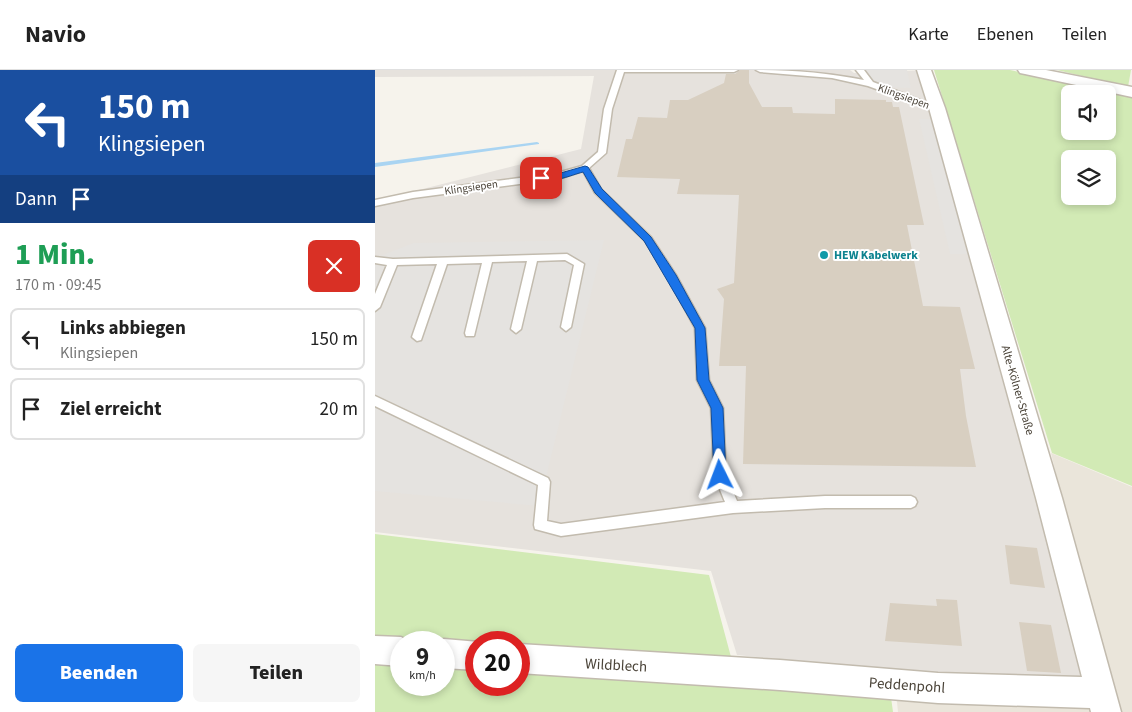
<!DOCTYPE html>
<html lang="de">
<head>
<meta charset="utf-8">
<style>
  body { margin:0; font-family:"Source Sans 3",sans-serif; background:#f6f6f6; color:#222; height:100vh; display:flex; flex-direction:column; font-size:19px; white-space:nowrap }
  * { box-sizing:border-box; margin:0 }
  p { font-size:16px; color:#767676 }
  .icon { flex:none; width:28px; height:28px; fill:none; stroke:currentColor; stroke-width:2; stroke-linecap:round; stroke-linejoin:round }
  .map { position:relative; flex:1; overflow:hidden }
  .panel { display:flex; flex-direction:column; background:#fff; width:375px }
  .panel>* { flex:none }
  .top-card { background:#1a4fa0; color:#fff; overflow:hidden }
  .buttons { position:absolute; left:686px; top:15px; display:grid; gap:10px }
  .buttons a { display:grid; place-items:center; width:55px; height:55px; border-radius:8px; background:#fff; box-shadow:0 2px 8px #0003; font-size:25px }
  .speed { position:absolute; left:15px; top:561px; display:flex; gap:10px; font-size:25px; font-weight:700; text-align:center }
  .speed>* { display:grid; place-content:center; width:65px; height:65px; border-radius:50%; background:#fff; box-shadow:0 2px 8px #0003; line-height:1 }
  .speed small { font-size:12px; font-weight:400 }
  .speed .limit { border:8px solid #d22; background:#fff; color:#111 }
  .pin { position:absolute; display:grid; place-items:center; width:42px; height:42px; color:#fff; margin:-21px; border-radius:10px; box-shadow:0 2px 8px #0006 }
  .me { position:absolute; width:55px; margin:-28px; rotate:357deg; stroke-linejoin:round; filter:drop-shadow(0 0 4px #0008) }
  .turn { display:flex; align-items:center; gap:18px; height:105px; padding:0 15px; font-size:22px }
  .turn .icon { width:65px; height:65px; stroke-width:2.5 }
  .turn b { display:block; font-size:35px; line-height:42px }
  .then { display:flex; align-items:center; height:48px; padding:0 15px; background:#0003; gap:10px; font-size:19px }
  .round { display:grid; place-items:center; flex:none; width:52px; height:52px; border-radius:8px; background:#f6f6f6 }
  .headline { display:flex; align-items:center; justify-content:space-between; height:85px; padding:0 15px }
  h1 { font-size:30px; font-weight:800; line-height:38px; color:#1e9e55 }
  .primary-button { display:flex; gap:10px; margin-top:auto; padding:10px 15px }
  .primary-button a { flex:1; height:58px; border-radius:8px; background:#1a73e8; color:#fff; font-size:20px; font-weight:800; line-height:58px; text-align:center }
  .primary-button a+a { background:#f6f6f6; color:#222 }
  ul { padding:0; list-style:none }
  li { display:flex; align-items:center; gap:15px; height:62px; margin:0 10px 8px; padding:0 5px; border:2px solid #e0e0e0; border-radius:8px }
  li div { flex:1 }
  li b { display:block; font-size:19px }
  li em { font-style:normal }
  header { display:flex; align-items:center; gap:30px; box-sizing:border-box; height:70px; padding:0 25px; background:#fff; border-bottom:1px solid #e0e0e0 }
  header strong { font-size:24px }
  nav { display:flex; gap:28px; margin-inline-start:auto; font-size:18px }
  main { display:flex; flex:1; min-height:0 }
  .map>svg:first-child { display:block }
</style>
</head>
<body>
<header>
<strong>Navio</strong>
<nav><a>Karte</a><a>Ebenen</a><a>Teilen</a></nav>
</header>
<main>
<section class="panel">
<div class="top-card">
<div class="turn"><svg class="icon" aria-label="left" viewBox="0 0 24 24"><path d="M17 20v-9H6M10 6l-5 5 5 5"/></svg><div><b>150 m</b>Klingsiepen</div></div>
<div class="then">Dann<svg class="icon" aria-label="arrive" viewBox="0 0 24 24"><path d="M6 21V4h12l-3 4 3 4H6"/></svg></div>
</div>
<div class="headline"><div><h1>1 Min.</h1><p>170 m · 09:45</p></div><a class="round" style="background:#d93025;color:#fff"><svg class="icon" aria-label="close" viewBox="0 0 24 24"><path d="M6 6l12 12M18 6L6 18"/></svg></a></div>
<ul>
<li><svg class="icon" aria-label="left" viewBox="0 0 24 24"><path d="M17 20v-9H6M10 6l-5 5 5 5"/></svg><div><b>Links abbiegen</b><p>Klingsiepen</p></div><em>150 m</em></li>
<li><svg class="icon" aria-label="arrive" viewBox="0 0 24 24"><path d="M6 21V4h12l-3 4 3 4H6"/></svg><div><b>Ziel erreicht</b></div><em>20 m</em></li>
</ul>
<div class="primary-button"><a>Beenden</a><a>Teilen</a></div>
</section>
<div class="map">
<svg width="757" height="642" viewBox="0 0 757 642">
  <rect width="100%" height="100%" fill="#f6f3ec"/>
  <polygon fill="#eae5da" points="676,383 757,417 757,642 523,642 521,622 718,557"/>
  <polygon fill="#e6e2dd" points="0,0 475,0 479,3 553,0 727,623 362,585 336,501 0,462 0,131 206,79 219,6 0,7"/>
  <g fill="#d2eab5" fill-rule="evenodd">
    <path d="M559,0H635L757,25V416L677,383ZM695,24H732V61H695ZM695,89H732V126H695Z"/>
    <polygon points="682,0 756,0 753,17"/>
    <polygon points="0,464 334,505 356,587 144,574 144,572 109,572 0,566"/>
    <polygon points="0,591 26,592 26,615 69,615 69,595 101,597 101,615 144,615 144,599 515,620 518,642 0,642"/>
  </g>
  <g fill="#e5e3e0">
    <polygon points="490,0 532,0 536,18 507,17 491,4"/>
    <polygon points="544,49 558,49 592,184 575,184"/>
    <polygon points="229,170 164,436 0,421 0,188 39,173"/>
  </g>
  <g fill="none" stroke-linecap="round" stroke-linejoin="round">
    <polygon fill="#a9d4f2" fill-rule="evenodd" points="162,72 164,73 164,74 0,97 0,93"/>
  </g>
  <g fill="#d8cfc1">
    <polygon points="365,0 374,0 374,13 387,37 417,37 418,43 460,44 460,29 511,30 511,32 517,32 518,37 524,37 549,155 532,155 548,236 585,237 600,299 585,299 591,346 601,397 368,394 371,296 344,296 349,229 342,219 359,213 364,125 302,124 305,109 242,107 251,69 257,69 263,47 292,48 295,30 313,30 349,13 351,4 360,4"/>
    <polygon points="630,475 662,478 670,518 635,514"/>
    <polygon points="561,529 582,530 587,576 510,571 515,533 562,536"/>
    <polygon points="644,552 676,555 686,603 652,601"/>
  </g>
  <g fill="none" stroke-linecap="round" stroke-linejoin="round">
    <g stroke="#c2bbae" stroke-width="3">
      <g id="lane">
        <polygon points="242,0 363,0 359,2 249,2 237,39 231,83 214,98 226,119 276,167 301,205 330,258 334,310 348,338 351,405 362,431 450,426 536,426 540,428 542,432 540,436 536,438 450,438 358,443 186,466 160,459 159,455 163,415 0,336 0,326 173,408 175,412 172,451 186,454 350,432 339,405 336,338 322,310 320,258 292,206 270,171 220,123 208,101 183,109 38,128 0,136 0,130 38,122 182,103 207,96 223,82 229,39"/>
        <path d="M381,0C418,0 453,3 489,10L481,0H489L498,12L566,38L559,40L493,16L457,8L385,2Z"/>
        <polygon points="192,184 209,194 196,257 191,261 186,257 199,195 190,190 162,191 146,259 141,263 136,259 152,191 117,192 99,266 91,266 90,263 107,193 72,194 46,270 42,271 37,267 62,194 22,195 5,237 0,241 0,224 12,195 0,193 0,187 18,189"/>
      </g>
    </g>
    <g stroke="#c2bbae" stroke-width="3">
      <g id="street">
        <polygon points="542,0 556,0 570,38 687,428 746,642 716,642 715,638 563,633 405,620 144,603 144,574 405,590 563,603 707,607 661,428 554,38"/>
        <polygon points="643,0 671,0 757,17 757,27 650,4 645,3"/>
        <polygon points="0,566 26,567 36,572 26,572 26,596 0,594"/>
        <polygon points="69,569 104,572 101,572 101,600 69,598 69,572 62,572"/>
      </g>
    </g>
    <use href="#lane" fill="#fff" fill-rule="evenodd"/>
    <use href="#street" fill="#fff" fill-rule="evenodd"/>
  </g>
  <path fill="#1a73e8" stroke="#114b97" d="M210,96L213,97L227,119L276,167L301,205L330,258L334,310L348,338L351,405L350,409L345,410L341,409L339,405L336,338L322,310L320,258L269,171L220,123L208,102C196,105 172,116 161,108L163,106L182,104Z"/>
  <circle fill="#0f9aa8" stroke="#fff" stroke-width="2" cx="449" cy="185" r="5"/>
  <g text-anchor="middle" stroke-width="4" stroke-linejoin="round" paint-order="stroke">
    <g font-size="11" fill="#4b4439" stroke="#fff">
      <text transform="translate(529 26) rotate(20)" y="4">Klingsiepen</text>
      <text transform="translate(96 117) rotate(-8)" y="4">Klingsiepen</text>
    </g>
    <g font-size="12" font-weight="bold" fill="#0d838f" stroke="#fff" text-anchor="start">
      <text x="459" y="189">HEW Kabelwerk</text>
    </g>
    <g font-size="12" fill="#4b4439" stroke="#fff">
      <text transform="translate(643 320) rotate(74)" y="4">Alte-Kölner-Straße</text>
    </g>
    <g font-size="15" fill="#4b4439" stroke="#fff">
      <text transform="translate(241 595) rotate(3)" y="5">Wildblech</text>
      <text transform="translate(532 615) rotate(4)" y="5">Peddenpohl</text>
    </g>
  </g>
</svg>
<div class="buttons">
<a><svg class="icon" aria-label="sound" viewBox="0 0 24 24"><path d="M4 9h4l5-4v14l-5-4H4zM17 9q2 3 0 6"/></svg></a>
<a><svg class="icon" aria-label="layers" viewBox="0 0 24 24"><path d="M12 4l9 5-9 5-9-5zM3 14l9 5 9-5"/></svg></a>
</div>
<div class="speed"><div>9<small>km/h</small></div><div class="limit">20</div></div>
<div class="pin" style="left:166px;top:108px;background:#d93025"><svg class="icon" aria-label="arrive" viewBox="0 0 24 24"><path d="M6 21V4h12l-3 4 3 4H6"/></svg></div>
<svg class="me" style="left:345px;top:405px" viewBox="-20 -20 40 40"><path d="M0-17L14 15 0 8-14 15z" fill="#1a73e8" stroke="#fff" stroke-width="4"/></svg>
</div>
</main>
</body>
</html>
